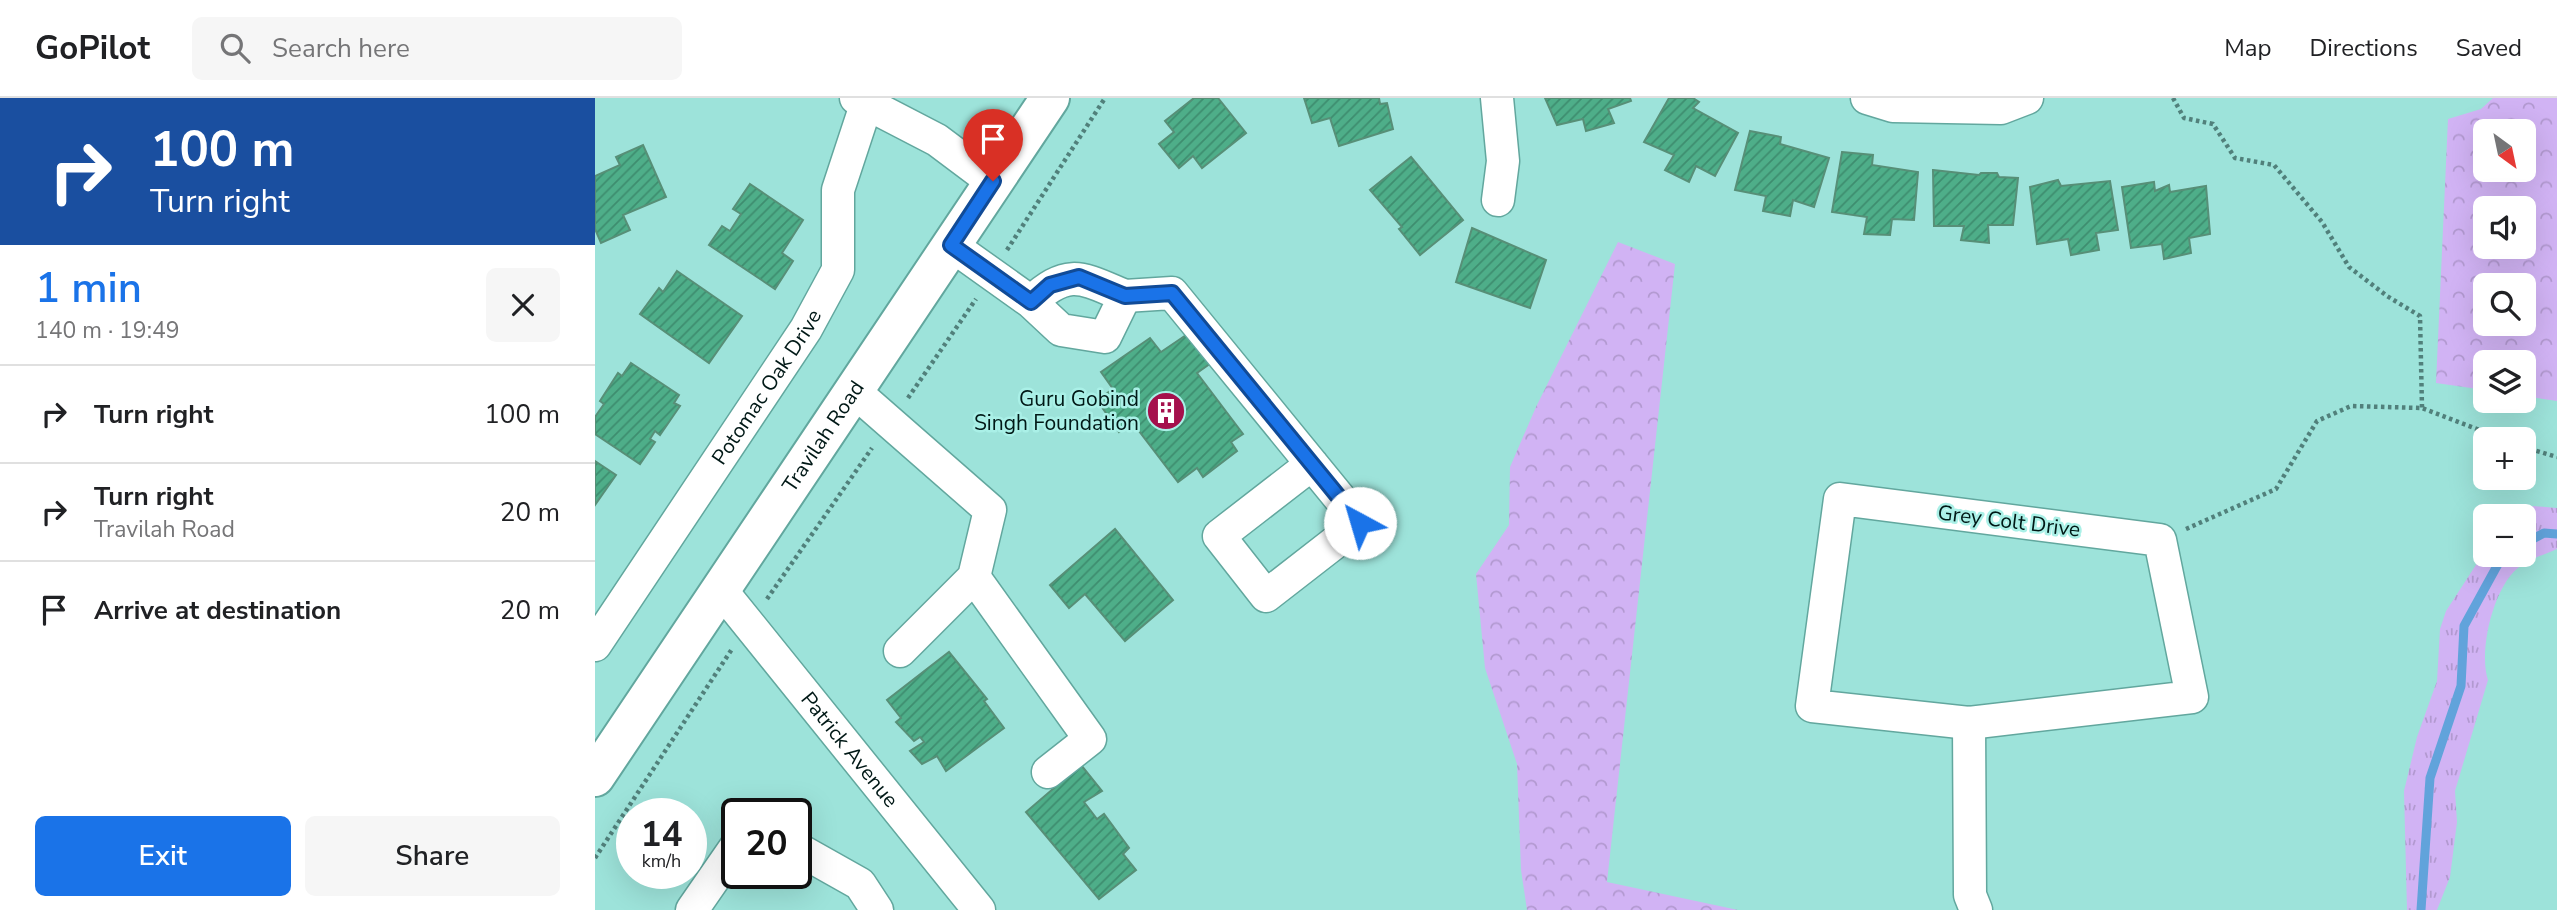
<!DOCTYPE html>
<html lang="en">
<head>
<meta charset="utf-8">
<style>
  body { margin:0; font-family:"Nunito Sans",sans-serif; background:#f6f6f6; color:#202124; height:100vh; display:flex; flex-direction:column; font-size:26px; white-space:nowrap }
  * { box-sizing:border-box; margin:0 }
  p { font-size:23px; color:#757577 }
  .icon { flex:none; width:38px; height:38px; fill:none; stroke:currentColor; stroke-width:2; stroke-linecap:round; stroke-linejoin:round }
  .map { position:relative; flex:1; overflow:hidden }
  .sheet { display:flex; flex-direction:column; background:#fff; width:595px }
  .sheet>* { flex:none }
  .banner { background:#1a4fa0; color:#fff; overflow:hidden }
  .needle { width:46px; rotate:147deg }
  .controls { position:absolute; left:1878px; top:21px; display:grid; gap:14px }
  .controls a { display:grid; place-items:center; width:63px; height:63px; border-radius:10px; background:#fff; box-shadow:0 7px 28px #0002; font-size:35px }
  .speed { position:absolute; left:21px; top:700px; display:flex; gap:14px; font-size:35px; font-weight:700; text-align:center }
  .speed>* { display:grid; place-content:center; width:91px; height:91px; border-radius:50%; background:#fff; box-shadow:0 7px 28px #0002; line-height:1 }
  .speed small { font-size:18px; font-weight:400 }
  .speed .limit { border:4px solid #111; border-radius:10px; background:#fff; color:#111 }
  .pin { position:absolute; display:grid; place-items:center; width:60px; height:60px; color:#fff; margin:-72px -30px; border-radius:50% 50% 50% 0; rotate:-45deg; box-shadow:0 0 7px #0007 }
  .pin .icon { rotate:45deg }
  .me { position:absolute; width:77px; margin:-38px; rotate:321deg; stroke-linejoin:round; filter:drop-shadow(0 0 5px #0008) }
  .turn { display:flex; align-items:center; gap:24px; height:147px; padding:0 35px; font-size:32px }
  .turn .icon { width:91px; height:91px; stroke-width:2.5 }
  .turn b { display:block; font-size:49px; line-height:60px }
  .round { display:grid; place-items:center; flex:none; width:74px; height:74px; border-radius:10px; background:#f6f6f6 }
  .overview { display:flex; align-items:center; justify-content:space-between; height:119px; padding:0 35px }
  h1 { font-size:42px; font-weight:600; line-height:52px; color:#1a73e8 }
  .cta { display:flex; gap:14px; margin-top:auto; padding:14px 35px }
  .cta a { flex:1; height:80px; border-radius:10px; background:#1a73e8; color:#fff; font-size:28px; font-weight:600; line-height:80px; text-align:center }
  .cta a+a { background:#f6f6f6; color:#202124 }
  ul { padding:0; list-style:none }
  li { display:flex; align-items:center; gap:21px; height:98px; padding:0 35px; border-top:2px solid #e0e0e0 }
  li div { flex:1 }
  li b { display:block; font-size:26px }
  li em { font-style:normal }
  header { display:flex; align-items:center; gap:42px; box-sizing:border-box; height:98px; padding:0 35px; background:#fff; border-bottom:2px solid #e0e0e0 }
  header strong { font-size:33px }
  nav { display:flex; gap:38px; margin-inline-start:auto; font-size:24px }
  .search { width:490px; height:63px; background:#f6f6f6; display:flex; align-items:center; gap:18px; box-sizing:border-box; padding:0 24px; border-radius:10px; color:#757577; font-size:26px }
  main { display:flex; flex:1; min-height:0 }
  .map>svg:first-child { display:block }
</style>
</head>
<body>
<header>
<strong>GoPilot</strong>
<div class="search"><svg class="icon" aria-label="search" viewBox="0 0 24 24"><circle cx="10" cy="10" r="6"/><path d="M15 15l6 6"/></svg>Search here</div>
<nav><a>Map</a><a>Directions</a><a>Saved</a></nav>
</header>
<main>
<section class="sheet">
<div class="banner">
<div class="turn"><svg class="icon" aria-label="right" viewBox="0 0 24 24"><path d="M7 20v-9h11M14 6l5 5-5 5"/></svg><div><b>100 m</b>Turn right</div></div>
</div>
<div class="overview"><div><h1>1 min</h1><p>140 m · 19:49</p></div><a class="round"><svg class="icon" aria-label="close" viewBox="0 0 24 24"><path d="M6 6l12 12M18 6L6 18"/></svg></a></div>
<ul>
<li><svg class="icon" aria-label="right" viewBox="0 0 24 24"><path d="M7 20v-9h11M14 6l5 5-5 5"/></svg><div><b>Turn right</b></div><em>100 m</em></li>
<li><svg class="icon" aria-label="right" viewBox="0 0 24 24"><path d="M7 20v-9h11M14 6l5 5-5 5"/></svg><div><b>Turn right</b><p>Travilah Road</p></div><em>20 m</em></li>
<li><svg class="icon" aria-label="arrive" viewBox="0 0 24 24"><path d="M6 21V4h12l-3 4 3 4H6"/></svg><div><b>Arrive at destination</b></div><em>20 m</em></li>
</ul>
<div class="cta"><a>Exit</a><a>Share</a></div>
</section>
<div class="map">
<svg width="1962" height="812" viewBox="0 0 1962 812">
  <defs>
    <pattern id="grass-tufts" width="24" height="20" patternUnits="userSpaceOnUse" patternTransform="scale(1.75)"><rect width="24" height="20" fill="#d1b3f4"/><path d="M3 7l-1-3M5 7V3M7 7l1-3M15 17l-1-3M17 17v-4M19 17l1-3" fill="none" stroke="#b299d0"/></pattern>
    <pattern id="forest-crowns" width="20" height="18" patternUnits="userSpaceOnUse" patternTransform="scale(1.75)"><rect width="20" height="18" fill="#d1b3f4"/><path d="M2 6a3 3 0 1 1 6 0M12 15a3 3 0 1 1 6 0" fill="none" stroke="#b299d0"/></pattern>
    <pattern id="building-hatch" width="6" height="6" patternUnits="userSpaceOnUse" patternTransform="scale(1.75)"><rect width="6" height="6" fill="#4eae89"/><path d="M-1 1l2-2M0 6l6-6M5 7l2-2" fill="none" stroke="#3e8d6f"/></pattern>
  </defs>
  <rect width="100%" height="100%" fill="#9de3da"/>
  <path fill="url(#grass-tufts)" d="M1938,408L1962,410V451C1951,456 1937,460 1927,467C1899,484 1883,553 1893,582L1860,693L1862,724L1855,779L1842,812H1812L1809,693L1822,639L1842,583L1845,531L1851,513L1890,453V457H1928V418H1921Z"/>
  <g fill="url(#forest-crowns)" fill-rule="evenodd">
    <path d="M1898,0H1962V303L1929,298L1928,264H1890V292L1841,285L1853,21L1886,11ZM1890,33H1928V72H1890ZM1890,110H1928V149H1890ZM1890,187H1928V226H1890Z"/>
    <polygon points="1023,144 1080,166 1012,784 1143,812 932,812 926,772 922,666 890,570 881,476 914,427 915,369 941,309"/>
  </g>
  <g fill="none" stroke-linecap="round" stroke-linejoin="round">
    <g stroke="#61a3db" stroke-width="9">
      <polyline points="1928,446 1949,435 1962,436"/>
      <polyline points="1826,812 1835,680 1866,588 1869,528 1908,457"/>
    </g>
  </g>
  <g fill="url(#building-hatch)" stroke="#578f77" stroke-width="2">
    <polygon points="599,0 623,0 651,35 607,70 598,58 584,70 564,46 579,34 570,23"/>
    <polygon points="709,0 784,0 785,6 792,5 798,31 744,48 735,20 717,25"/>
    <polygon points="950,0 1035,0 1036,3 1013,11 1019,25 991,33 988,21 962,27"/>
    <polygon points="1074,0 1098,0 1104,4 1098,10 1143,35 1120,78 1101,68 1094,84 1070,72 1079,57 1049,44"/>
    <polygon points="1155,33 1186,39 1185,46 1234,60 1219,109 1198,102 1195,118 1168,113 1171,98 1140,92"/>
    <polygon points="48,47 71,99 28,117 35,132 6,145 0,131 0,78 25,67 21,59"/>
    <polygon points="1247,54 1278,57 1277,67 1323,74 1319,122 1297,121 1295,137 1269,136 1272,119 1237,114"/>
    <polygon points="816,59 868,122 825,157 804,131 807,129 775,92"/>
    <polygon points="1338,72 1384,77 1386,75 1402,75 1404,79 1423,80 1418,127 1393,127 1394,145 1366,142 1369,128 1339,128"/>
    <polygon points="1463,82 1466,88 1515,83 1523,132 1501,135 1504,152 1476,157 1473,141 1442,146 1435,89"/>
    <polygon points="1559,84 1560,93 1574,87 1575,94 1611,88 1615,136 1594,140 1596,155 1569,161 1567,146 1536,150 1527,89"/>
    <polygon points="155,86 208,122 187,155 198,163 180,191 114,147 127,128 135,133 146,116 138,111"/>
    <polygon points="877,130 951,162 935,210 861,184"/>
    <polygon points="82,173 147,218 114,265 45,216 64,190 68,194"/>
    <polygon points="594,235 616,265 602,275 648,336 636,344 642,353 608,379 602,370 583,384 537,324 524,334 502,302 518,291 506,274 555,240 566,254"/>
    <polygon points="36,265 84,297 79,305 85,308 65,337 60,333 55,341 60,344 45,366 0,336 0,319 9,306 5,303 23,275 27,278"/>
    <polygon points="0,363 21,377 0,407"/>
    <polygon points="520,431 578,502 530,543 490,496 474,510 455,487"/>
    <polygon points="354,554 392,601 389,603 409,630 351,673 342,658 327,666 315,653 329,644 325,639 319,643 301,624 306,620 292,602"/>
    <polygon points="486,667 507,693 489,704 502,721 509,716 534,750 528,756 541,772 504,801 431,714"/>
  </g>
  <g fill="none" stroke-linecap="round" stroke-linejoin="round">
    <g stroke="#62a79e" stroke-width="35">
      <g id="minor">
        <polyline points="261,0 342,42 398,84"/>
        <polyline points="902,0 908,63 903,102"/>
        <polyline points="1272,0 1298,8 1406,10 1432,0"/>
        <path d="M356,147L436,204L466,232L510,239L530,198C487,180 474,169 436,204"/>
        <polyline points="530,198 577,195 765,425 671,498 624,438 717,366"/>
        <polyline points="259,293 395,412 379,479 305,553"/>
        <polygon points="1245,401 1565,442 1597,599 1374,625 1217,608"/>
        <polyline points="379,479 495,641 453,674"/>
        <path id="s1" d="M126,492L384,812"/>
        <path id="s2" d="M0,547L211,231L243,172V92L272,4"/>
        <polyline points="1374,625 1375,797 1381,812"/>
        <polyline points="201,750 265,786 282,812"/>
        <polyline points="97,812 142,747"/>
      </g>
    </g>
    <g stroke="#62a79e" stroke-width="42">
      <g id="major">
        <path id="s3" d="M0,679L455,0"/>
      </g>
    </g>
    <g stroke="#51807b" stroke-width="4.5" stroke-dasharray="3.5 3.5" stroke-linecap="butt">
      <polyline points="1578,0 1589,20 1618,26 1640,60 1679,67 1727,124 1754,169 1792,198 1825,218 1827,310"/>
      <polyline points="412,152 510,0"/>
      <polyline points="313,300 381,201"/>
      <polyline points="1928,349 1962,359"/>
      <polyline points="1591,431 1681,391 1722,323 1756,308 1827,310 1908,341"/>
      <polyline points="172,501 277,350"/>
      <polyline points="0,760 137,551"/>
    </g>
    <use href="#minor" stroke="#fff" stroke-width="32"/>
    <use href="#major" stroke="#fff" stroke-width="38"/>
  </g>
  <g fill="none" stroke-linecap="round" stroke-linejoin="round">
    <g stroke="#114b97" stroke-width="18">
      <polyline id="route" points="398,83 356,147 436,204 455,187 484,179 530,198 577,195 765,425"/>
    </g>
    <use href="#route" stroke="#1a73e8" stroke-width="12"/>
  </g>
  <defs>
    <g id="building-disc" transform="scale(2.0125)"><circle r="9.5" fill="#a5104c" stroke="#aaf0e7"/><path d="M-4-6H4V6H1V3H-1V6H-4ZM-2.5-4.3h1.7v1.8h-1.7ZM.8-4.3h1.7v1.8H.8ZM-2.5-1h1.7V.8h-1.7ZM.8-1h1.7V.8H.8Z" fill="#fff"/></g>
  </defs>
  <g fill-rule="evenodd">
    <use href="#building-disc" x="571" y="313"/>
  </g>
  <g text-anchor="middle" stroke-width="5" stroke-linejoin="round" paint-order="stroke">
    <g font-size="21" fill="#001816" stroke="#aaf0e7">
      <text dy="7" stroke="none"><textPath href="#s2" startOffset="310">Potomac Oak Drive</textPath></text>
      <text dy="7" stroke="none"><textPath href="#s3" startOffset="410">Travilah Road</textPath></text>
      <text transform="translate(1414 423) rotate(7)" y="7">Grey Colt Drive</text>
      <text dy="7" stroke="none"><textPath href="#s1" startOffset="205">Patrick Avenue</textPath></text>
    </g>
    <g font-size="21" fill="#001816" stroke="#aaf0e7" text-anchor="end">
      <text x="544" y="308">Guru Gobind<tspan x="544" dy="24">Singh Foundation</tspan></text>
    </g>
  </g>
</svg>
<div class="controls">
<a><svg class="needle" viewBox="-14 -14 28 28"><path d="M0-13l5 13h-10z" fill="#e53935"/><path d="M0 13l5-13h-10z" fill="#757577"/></svg></a>
<a><svg class="icon" aria-label="sound" viewBox="0 0 24 24"><path d="M4 9h4l5-4v14l-5-4H4zM17 9q2 3 0 6"/></svg></a>
<a><svg class="icon" aria-label="search" viewBox="0 0 24 24"><circle cx="10" cy="10" r="6"/><path d="M15 15l6 6"/></svg></a>
<a><svg class="icon" aria-label="layers" viewBox="0 0 24 24"><path d="M12 4l9 5-9 5-9-5zM3 14l9 5 9-5"/></svg></a>
<a>+</a>
<a>−</a>
</div>
<div class="speed"><div>14<small>km/h</small></div><div class="limit">20</div></div>
<div class="pin" style="left:398px;top:83px;background:#d93025"><svg class="icon" aria-label="arrive" viewBox="0 0 24 24"><path d="M6 21V4h12l-3 4 3 4H6"/></svg></div>
<svg class="me" style="left:765px;top:425px" viewBox="-20 -20 40 40"><circle r="19" fill="#fff"/><path d="M0-13L10 11 0 6-10 11z" fill="#1a73e8"/></svg>
</div>
</main>
</body>
</html>
